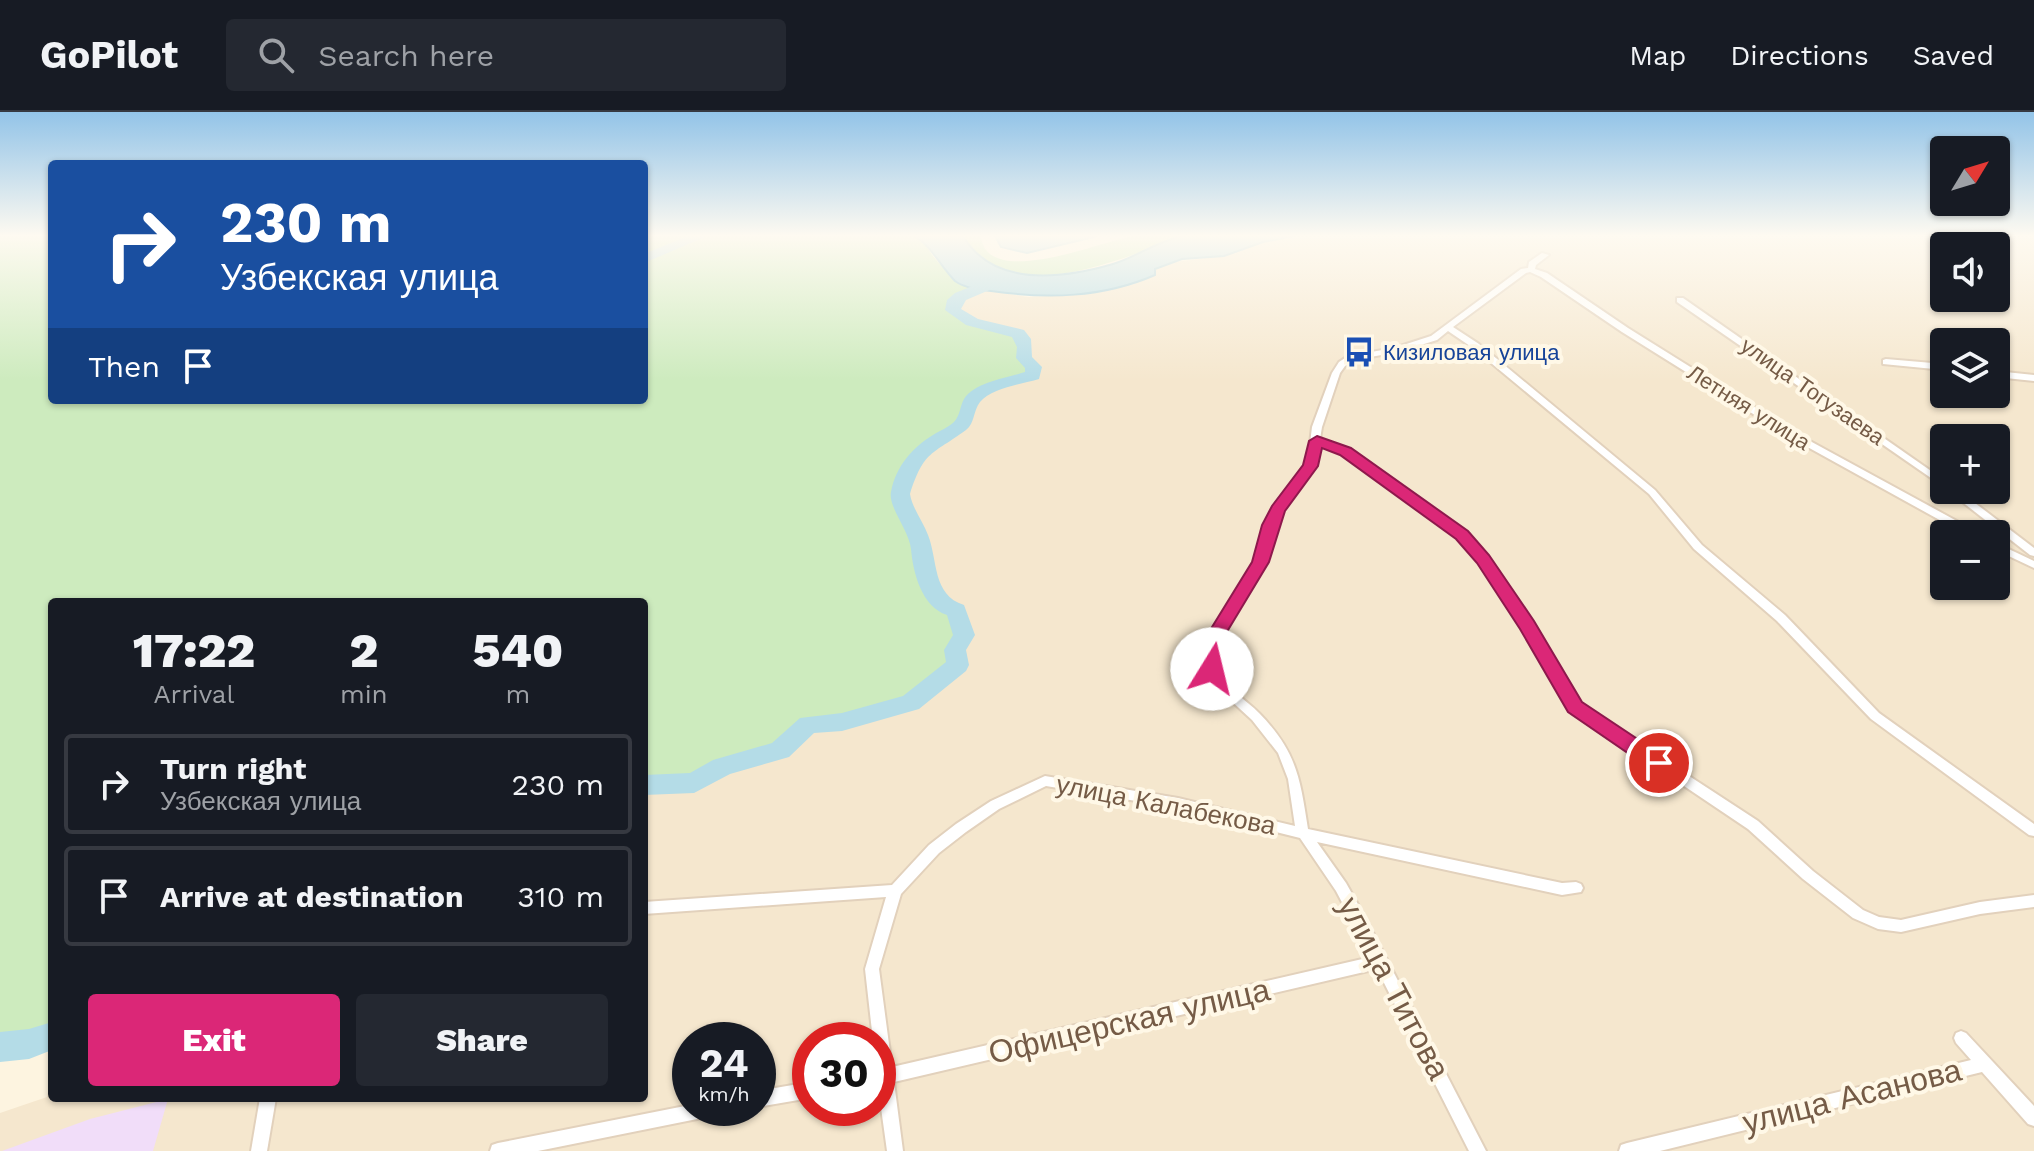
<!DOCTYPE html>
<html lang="en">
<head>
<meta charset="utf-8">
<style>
  body { margin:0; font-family:"Work Sans",sans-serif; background:#242831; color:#f1f3f6; height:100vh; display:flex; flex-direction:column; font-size:30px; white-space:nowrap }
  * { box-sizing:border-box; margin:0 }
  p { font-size:26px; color:#9ea1a6 }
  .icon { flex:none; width:44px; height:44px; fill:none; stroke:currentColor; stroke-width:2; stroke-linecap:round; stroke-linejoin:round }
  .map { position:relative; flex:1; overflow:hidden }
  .side { position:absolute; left:48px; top:486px; width:600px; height:504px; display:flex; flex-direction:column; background:#171b24; border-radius:8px; box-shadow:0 2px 6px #0004 }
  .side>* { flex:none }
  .top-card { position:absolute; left:48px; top:48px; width:600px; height:244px; border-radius:8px; box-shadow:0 2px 6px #0004; background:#1a4fa0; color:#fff; overflow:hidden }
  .needle { width:52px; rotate:52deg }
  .buttons { position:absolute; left:1930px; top:24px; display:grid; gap:16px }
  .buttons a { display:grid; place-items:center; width:80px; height:80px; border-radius:8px; background:#171b24; box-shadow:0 2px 6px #0004; font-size:40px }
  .speed { position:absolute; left:672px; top:910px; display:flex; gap:16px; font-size:40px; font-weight:700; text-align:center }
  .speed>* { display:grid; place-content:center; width:104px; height:104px; border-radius:50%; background:#171b24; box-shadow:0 2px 6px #0004; line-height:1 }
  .speed small { font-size:20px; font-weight:400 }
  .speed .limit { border:12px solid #d22; background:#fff; color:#111 }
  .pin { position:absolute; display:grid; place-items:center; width:68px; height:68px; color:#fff; margin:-34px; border:4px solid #fff; border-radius:50%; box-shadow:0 2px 8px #0007 }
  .me { position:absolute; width:88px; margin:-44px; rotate:9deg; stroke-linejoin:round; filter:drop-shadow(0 0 6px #0008) }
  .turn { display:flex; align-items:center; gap:28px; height:168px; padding:0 40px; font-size:36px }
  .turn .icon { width:104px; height:104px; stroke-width:2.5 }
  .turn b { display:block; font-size:56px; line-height:68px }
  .then { display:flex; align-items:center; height:76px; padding:0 40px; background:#0003; gap:16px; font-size:30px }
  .eta { display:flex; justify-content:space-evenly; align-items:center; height:136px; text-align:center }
  .eta b { font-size:48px; font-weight:800; line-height:56px }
  .button { display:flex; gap:16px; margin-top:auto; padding:16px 40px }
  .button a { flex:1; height:92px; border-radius:8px; background:#db2777; color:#fff; font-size:32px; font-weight:800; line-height:92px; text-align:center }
  .button a+a { background:#242831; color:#f1f3f6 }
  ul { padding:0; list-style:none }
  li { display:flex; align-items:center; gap:24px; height:100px; margin:0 16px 12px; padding:0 24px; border:4px solid #363941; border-radius:8px }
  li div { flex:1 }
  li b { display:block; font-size:30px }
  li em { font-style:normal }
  header { display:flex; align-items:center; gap:48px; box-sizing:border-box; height:112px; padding:0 40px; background:#171b24; border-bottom:2px solid #363941 }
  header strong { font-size:38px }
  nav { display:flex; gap:44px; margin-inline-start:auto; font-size:28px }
  .search { width:560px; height:72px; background:#242831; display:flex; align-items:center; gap:20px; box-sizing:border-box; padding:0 28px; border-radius:8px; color:#9ea1a6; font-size:30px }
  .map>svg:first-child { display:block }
</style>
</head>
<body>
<header>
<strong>GoPilot</strong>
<div class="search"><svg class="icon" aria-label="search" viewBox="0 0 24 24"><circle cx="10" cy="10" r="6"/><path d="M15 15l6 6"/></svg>Search here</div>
<nav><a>Map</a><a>Directions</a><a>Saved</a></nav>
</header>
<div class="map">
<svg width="2034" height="1039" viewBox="0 0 2034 1039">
  <rect width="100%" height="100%" fill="#fdf4e0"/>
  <path fill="#f5e7ce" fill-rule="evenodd" d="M1294,124H2034V1039H0V1001L47,985L52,961V986H644V673L694,671L722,655L780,638L808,612L842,610L911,591L958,553L955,538L963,528L960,504L956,498L943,494L935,484L922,449L920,428L911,405L902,393L900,382L910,353L923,337L958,315L968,303L972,288L989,277L1026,266L1024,246L1005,215L966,208L953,198L955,188L983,178L1028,185L1089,182L1134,172L1166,151L1224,144L1263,130ZM1944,134H1996V186H1944ZM1944,230H1996V282H1944ZM1944,326H1996V378H1944ZM1944,422H1996V474H1944ZM690,928H758V996H690ZM810,928H878V996H810Z"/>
  <polygon fill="#f1ddf9" points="168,987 153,1039 2,1039 90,1007"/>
  <g fill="#cdebbe">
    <path d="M0,124H52V288H644V124H915C927,131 928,139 937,149C944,156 950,159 955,169L983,178L955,188L953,198C960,203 967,209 976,211C999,216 1031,212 1024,246L1034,255L1033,263L989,277L972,288L963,312L923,337L910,353L900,382L902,393L911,405L920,428L922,449L935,484L943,494L956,498L964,523L955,538L958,553L911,591L842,610L808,612L780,638L722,655L694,671L644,673V490H52V924L29,932L0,935Z"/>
    <path d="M963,124H981C986,179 1104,128 1134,124C1150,121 1168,124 1184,124C1121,146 1007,201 963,124Z"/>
  </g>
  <g fill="#b4dce7" stroke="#9acada" stroke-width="2">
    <path d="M915,124H963C994,176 1061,167 1113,152C1136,145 1158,129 1182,124C1212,118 1262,124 1294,124L1263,130L1224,144L1182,147L1155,157V163C1102,186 1047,187 991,179C980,178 964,176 955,169C941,155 932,135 915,124Z"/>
    <polygon points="995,124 1098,124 1027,141 1001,135"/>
  </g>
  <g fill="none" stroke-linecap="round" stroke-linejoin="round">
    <g fill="#b4dce7" fill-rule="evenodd">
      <polygon points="688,124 707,124 644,151 644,142"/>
      <path d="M1008,160L1013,162V168L966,188L961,197L978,207L1024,218L1031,227L1032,245L1042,255L1039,267C1022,272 992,276 980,290C973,299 975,311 966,318C932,343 924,338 910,382C912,396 923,409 928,423C938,448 932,483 964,493L975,523L966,538L969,553L966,559L919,597L842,619L814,621L789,645L730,662L694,681L644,683V663L690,661L713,648L772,631L800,606L842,601L903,584L946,550L944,538L953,523L947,503C922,495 913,461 911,437C909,418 888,395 891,380C896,354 912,336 933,323C939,319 949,315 954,310C960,304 960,294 964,287C975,270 1007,266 1025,260V256L1016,246L1017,235L1012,225L966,213L945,198L947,188L955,181Z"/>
      <polygon points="52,910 52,938 29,947 0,950 0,920 29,917"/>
    </g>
    <g stroke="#e2d1bc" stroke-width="4">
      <g id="minor">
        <path d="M1542,141L1549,143L1536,153L1535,157L1547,161L1628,216L1799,323L1977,420L1978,422H1965L1793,327L1622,220L1541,165L1530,160L1526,161L1453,215L1479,232L1655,378L1702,433L1785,503L1879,601L2034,712V724L2029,723L1871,607L1777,509L1694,437L1649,382L1473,236L1448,219L1437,228L1398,240L1354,248L1345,254L1340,261L1322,315L1320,327L1349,337L1466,421L1487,445L1531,510L1579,592L1758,709L1813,759L1863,798L1879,805L1901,808L1980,790L2034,783V795L1980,802L1901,820L1878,817L1853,806L1803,767L1748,717L1571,598L1523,515L1479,449L1458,425L1343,341L1319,333C1316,361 1293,376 1281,401C1273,416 1272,432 1267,448C1256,481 1208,519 1218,557C1222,574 1248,589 1259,601C1297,640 1300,666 1308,717L1562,771L1576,770L1581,772L1583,776L1581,780L1562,783L1317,730L1346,771L1364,803L1486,1039H1469L1377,857L894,970L903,1039H887L878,974V928H873L865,857L886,785L644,802V790L892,773L929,733L956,712L991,689L1045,664L1178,686L1295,714L1288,667L1278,641L1252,608L1215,574L1206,557L1205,535L1221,505L1256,450L1263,419L1272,398L1308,348L1312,315L1332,261L1339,250L1348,244L1394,236L1431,224L1521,157L1528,156L1529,150ZM1046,674L1178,696L1300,726L1336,779L1371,845L892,955L879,857L901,782L939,741L966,720L999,697Z"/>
        <polygon points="1677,186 1683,186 1944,368 1944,375 1677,190"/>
        <polygon points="1886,247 1944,252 1944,258 1883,252 1883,248"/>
        <polygon points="1996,259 2034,263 2034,269 1996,265"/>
        <polygon points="1947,378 1958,378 2034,436 2034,444 2030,443"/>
        <polygon points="1996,431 2034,449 2034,456 1996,438"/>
        <polygon points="1961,919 1966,921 2034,994 2034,1014 2028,1012 1982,960 1660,1039 1619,1039 1621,1033 1627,1031 1971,948 1956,931 1954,926 1956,921"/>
        <polygon points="810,970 810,986 758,995 758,979"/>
        <polygon points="260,986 276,986 267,1039 251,1039"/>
        <polygon points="690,993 690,996 720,996 718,1002 712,1004 538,1039 490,1039 492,1033 498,1031"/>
      </g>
    </g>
    <use href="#minor" fill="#fff" fill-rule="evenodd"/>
  </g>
  <linearGradient id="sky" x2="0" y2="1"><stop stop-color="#93c4e8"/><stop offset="0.46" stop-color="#fefaf1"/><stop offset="1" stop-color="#fefaf1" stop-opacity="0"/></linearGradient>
  <rect width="2034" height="269" fill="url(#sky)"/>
  <polygon fill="#db2777" stroke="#8e194d" stroke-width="2" points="1317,324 1351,336 1468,419 1489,443 1534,509 1582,590 1666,646 1669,651 1666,657 1651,657 1568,600 1520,517 1477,451 1456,427 1340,343 1322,336 1318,354 1285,399 1269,450 1222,528 1222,557 1212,563 1206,561 1203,557 1204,528 1252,450 1262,413 1272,394 1303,353 1309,329"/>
  <defs>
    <g id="bus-bare" transform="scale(2.4)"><path d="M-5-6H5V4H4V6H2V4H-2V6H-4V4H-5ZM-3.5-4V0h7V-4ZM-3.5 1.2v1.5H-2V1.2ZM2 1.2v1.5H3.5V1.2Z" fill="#1a4fb4" stroke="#fff8e7" stroke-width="2.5" paint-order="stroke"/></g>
  </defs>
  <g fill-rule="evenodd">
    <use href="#bus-bare" x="1359" y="240"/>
  </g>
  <g text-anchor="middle" stroke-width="8" stroke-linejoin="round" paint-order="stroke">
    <g font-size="22" fill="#164399" stroke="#fff8e7" text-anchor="start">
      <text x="1383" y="248">Кизиловая улица</text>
    </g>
    <g font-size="22" fill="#755b46" stroke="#fff8e7">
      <text transform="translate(1813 279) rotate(35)" y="8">улица Тогузаева</text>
      <text transform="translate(1749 295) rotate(32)" y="8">Летняя улица</text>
    </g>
    <g font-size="26" fill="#755b46" stroke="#fff8e7">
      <text transform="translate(1166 693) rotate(11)" y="9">улица Калабекова</text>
    </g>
    <g font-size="32" fill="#755b46" stroke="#fff8e7">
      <text transform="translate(1394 876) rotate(62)" y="11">улица Титова</text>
      <text transform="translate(1129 909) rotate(-13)" y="11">Офицерская улица</text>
      <text transform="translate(1852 984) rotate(-14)" y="11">улица Асанова</text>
    </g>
  </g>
</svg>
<div class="buttons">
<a><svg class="needle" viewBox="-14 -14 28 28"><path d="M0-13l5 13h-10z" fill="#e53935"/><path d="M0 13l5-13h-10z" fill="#9ea1a6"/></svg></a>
<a><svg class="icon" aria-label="sound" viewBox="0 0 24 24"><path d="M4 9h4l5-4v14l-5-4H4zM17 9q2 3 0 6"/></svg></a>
<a><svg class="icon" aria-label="layers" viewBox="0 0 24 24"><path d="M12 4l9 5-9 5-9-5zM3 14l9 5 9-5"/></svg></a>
<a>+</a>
<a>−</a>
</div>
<div class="speed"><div>24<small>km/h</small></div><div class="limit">30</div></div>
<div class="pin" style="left:1659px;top:651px;background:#d93025"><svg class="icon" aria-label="arrive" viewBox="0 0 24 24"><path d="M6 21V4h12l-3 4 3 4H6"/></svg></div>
<svg class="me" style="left:1212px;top:557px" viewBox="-20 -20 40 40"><circle r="19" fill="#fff"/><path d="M0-13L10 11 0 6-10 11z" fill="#db2777"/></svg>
<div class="top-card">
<div class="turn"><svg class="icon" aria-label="right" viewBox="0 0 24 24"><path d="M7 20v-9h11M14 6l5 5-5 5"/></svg><div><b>230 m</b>Узбекская улица</div></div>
<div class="then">Then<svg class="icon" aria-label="arrive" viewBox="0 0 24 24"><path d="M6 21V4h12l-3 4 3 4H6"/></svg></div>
</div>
<section class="side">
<div class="eta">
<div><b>17:22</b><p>Arrival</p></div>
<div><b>2</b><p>min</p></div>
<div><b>540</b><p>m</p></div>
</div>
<ul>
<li><svg class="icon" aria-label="right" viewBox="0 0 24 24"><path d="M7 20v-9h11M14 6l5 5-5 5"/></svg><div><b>Turn right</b><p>Узбекская улица</p></div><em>230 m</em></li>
<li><svg class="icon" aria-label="arrive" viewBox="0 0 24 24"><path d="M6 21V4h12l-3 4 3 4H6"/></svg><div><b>Arrive at destination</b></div><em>310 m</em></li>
</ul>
<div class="button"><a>Exit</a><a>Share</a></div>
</section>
</div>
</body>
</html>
